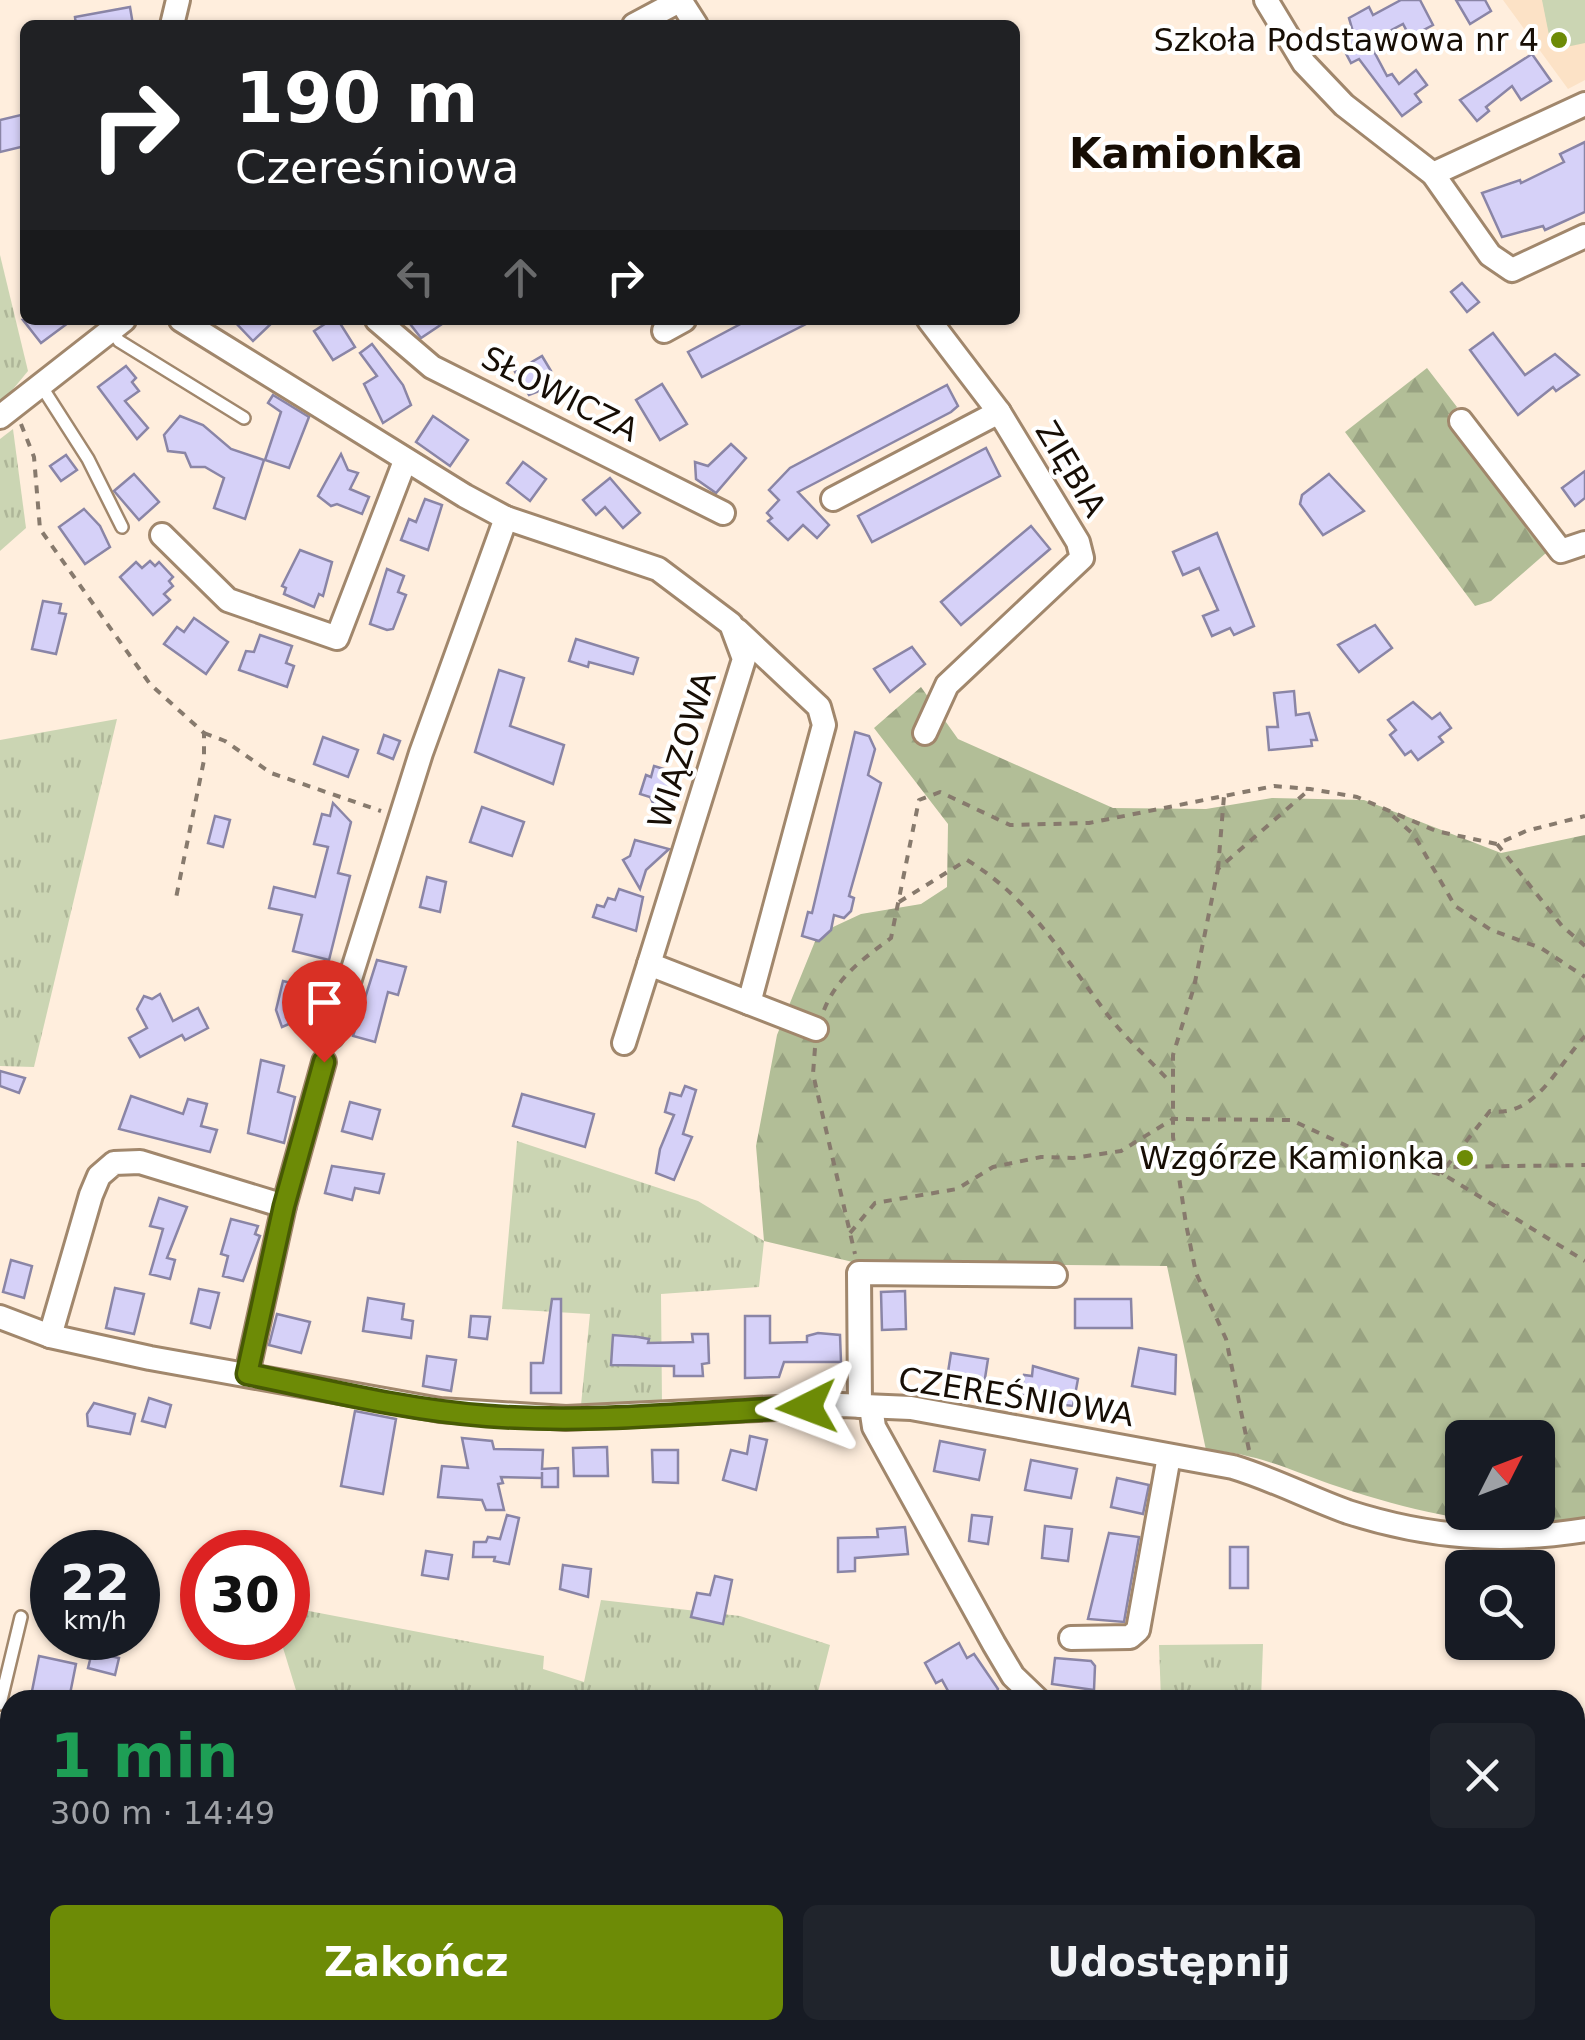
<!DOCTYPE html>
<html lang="pl">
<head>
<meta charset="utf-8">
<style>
  body { margin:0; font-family:"DejaVu Sans",sans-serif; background:#20242c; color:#f1f3f6; height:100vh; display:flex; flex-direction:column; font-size:38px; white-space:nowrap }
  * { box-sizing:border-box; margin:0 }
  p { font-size:32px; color:#9ea1a6 }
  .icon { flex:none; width:55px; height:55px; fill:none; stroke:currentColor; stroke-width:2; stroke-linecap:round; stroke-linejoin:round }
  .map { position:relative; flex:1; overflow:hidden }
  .drawer { position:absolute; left:0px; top:1690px; width:1585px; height:350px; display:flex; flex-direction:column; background:#171b24; border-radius:30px 30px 0 0; box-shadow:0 2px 8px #0004 }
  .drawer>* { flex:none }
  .hud { position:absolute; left:20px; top:20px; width:1000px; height:305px; border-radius:15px; box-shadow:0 2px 8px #0004; background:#202124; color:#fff; overflow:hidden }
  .needle { width:65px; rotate:48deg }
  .controls { position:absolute; left:1445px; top:1420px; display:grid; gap:20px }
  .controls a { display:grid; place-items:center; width:110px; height:110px; border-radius:15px; background:#171b24; box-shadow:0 2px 8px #0004; font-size:50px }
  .speed { position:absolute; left:30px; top:1530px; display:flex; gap:20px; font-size:50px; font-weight:700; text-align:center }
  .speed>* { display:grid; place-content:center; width:130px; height:130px; border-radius:50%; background:#171b24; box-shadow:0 2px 8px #0004; line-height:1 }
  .speed small { font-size:25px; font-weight:400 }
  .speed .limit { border:15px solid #d22; background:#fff; color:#111 }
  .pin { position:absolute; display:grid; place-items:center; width:85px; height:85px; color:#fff; margin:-102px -42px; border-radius:50% 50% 50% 0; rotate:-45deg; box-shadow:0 0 10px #0007 }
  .pin .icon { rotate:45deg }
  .me { position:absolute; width:110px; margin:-55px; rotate:267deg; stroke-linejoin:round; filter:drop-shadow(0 0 8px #0008) }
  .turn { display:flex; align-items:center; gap:35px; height:210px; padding:0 50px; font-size:45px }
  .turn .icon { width:130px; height:130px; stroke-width:2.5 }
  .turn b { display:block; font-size:70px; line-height:85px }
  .lanes { display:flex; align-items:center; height:95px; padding:0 50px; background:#0003; justify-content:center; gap:50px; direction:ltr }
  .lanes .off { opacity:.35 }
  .round { display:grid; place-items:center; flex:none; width:105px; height:105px; border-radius:15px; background:#20242c }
  .overview { display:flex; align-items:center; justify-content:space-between; height:170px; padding:0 50px }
  h1 { font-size:60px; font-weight:700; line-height:75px; color:#1e9e55 }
  .primary-button { display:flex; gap:20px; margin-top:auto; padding:20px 50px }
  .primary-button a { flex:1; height:115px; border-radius:15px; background:#6d8b06; color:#fff; font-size:40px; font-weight:700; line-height:115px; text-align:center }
  .primary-button a+a { background:#20242c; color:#f1f3f6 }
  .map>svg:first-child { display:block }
</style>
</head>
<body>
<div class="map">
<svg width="1585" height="2040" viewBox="0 0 1585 2040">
  <defs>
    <pattern id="grass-tufts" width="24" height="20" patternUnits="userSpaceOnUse" patternTransform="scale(2.5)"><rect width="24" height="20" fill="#cbd5b3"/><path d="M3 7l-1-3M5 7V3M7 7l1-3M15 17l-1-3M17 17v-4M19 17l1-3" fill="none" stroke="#aeb698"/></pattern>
    <pattern id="forest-firs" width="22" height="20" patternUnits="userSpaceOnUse" patternTransform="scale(2.5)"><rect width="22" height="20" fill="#b2be97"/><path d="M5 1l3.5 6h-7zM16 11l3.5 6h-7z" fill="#98a281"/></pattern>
  </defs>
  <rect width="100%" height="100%" fill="#fed"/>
  <polygon fill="#fce2c6" points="1503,0 1585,0 1585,80 1568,89"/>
  <g fill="url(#grass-tufts)">
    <polygon points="0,255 28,371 0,405"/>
    <polygon points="13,429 26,528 0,551 0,439"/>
    <polygon points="117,719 34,1067 0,1066 0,740"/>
    <polygon points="517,1141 698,1201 764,1241 759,1287 661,1294 662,1405 580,1415 590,1314 502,1309"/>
    <polygon points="601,1600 740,1616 830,1645 816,1700 299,1700 280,1638 288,1638 288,1607 544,1656 543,1669 584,1682"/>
    <polygon points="1263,1644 1261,1700 1161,1700 1159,1645"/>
    <polygon points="653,2030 1133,2030 1131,2040 665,2040"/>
  </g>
  <g fill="url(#forest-firs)" fill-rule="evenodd">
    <polygon points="1427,368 1457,407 1448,415 1543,543 1546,553 1491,601 1475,606 1345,432"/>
    <path d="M921,687L958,739L1113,808L1206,809L1272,798L1364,800L1501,853L1585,835V1520C1497,1533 1414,1512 1330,1484C1285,1468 1255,1453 1206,1450L1167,1266L857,1263L764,1241L756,1146L777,1035L818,934L861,914L921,904L947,887L948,824L874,728ZM1462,1438H1538V1512H1462Z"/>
  </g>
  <polygon fill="#cbd5b3" points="1542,0 1585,0 1585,43 1552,50"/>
  <g fill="#d6d1f8" stroke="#8a85a6" stroke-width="2.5">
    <polygon points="1401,0 1420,0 1433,25 1410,37 1403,24 1369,42 1387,76 1392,74 1399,84 1416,70 1427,85 1415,94 1421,102 1402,116 1359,59 1351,63 1340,42 1354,35 1349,18 1369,7 1373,15"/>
    <polygon points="1456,0 1485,0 1491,11 1470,24"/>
    <polygon points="130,7 133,25 76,25 75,17"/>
    <polygon points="1532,54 1551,81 1521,100 1512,86 1486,107 1489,111 1477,121 1460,100"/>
    <polygon points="25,114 25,146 0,152 0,120"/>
    <polygon points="1585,142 1585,212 1545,230 1543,226 1502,237 1482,193 1520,180 1521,183 1564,162 1560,154"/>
    <polygon points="1462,283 1479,302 1467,312 1451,292"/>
    <polygon points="23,320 72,320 41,343"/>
    <polygon points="233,320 275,320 253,341"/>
    <polygon points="331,320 338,320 355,347 333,360 314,331"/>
    <polygon points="407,320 448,320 421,338"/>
    <polygon points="748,320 814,320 702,377 688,352"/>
    <polygon points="1493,333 1525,375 1555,354 1579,375 1556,391 1553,387 1518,415 1470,350"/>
    <polygon points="372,344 403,385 411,405 383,423 364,384 377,376 360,353"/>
    <polygon points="542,356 551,371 547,374 552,386 529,395 515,372"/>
    <polygon points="126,366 136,378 132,382 139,391 125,401 148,428 137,439 98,387"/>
    <polygon points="662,384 687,424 660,440 636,400"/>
    <polygon points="947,385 958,406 951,412 798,492 829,525 817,538 803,525 788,540 768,521 772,518 767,513 779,500 769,490 790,468"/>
    <polygon points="273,395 309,417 289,468 265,460 281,412 268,403"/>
    <polygon points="180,416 203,425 231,449 264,460 245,519 214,508 224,478 205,467 191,467 185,453 168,451 164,435"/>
    <polygon points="433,416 468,440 450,466 416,442"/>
    <polygon points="731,444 746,458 716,493 696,479 695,462 708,466"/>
    <polygon points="986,448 1000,476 872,542 858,516"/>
    <polygon points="341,454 348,470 358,473 350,489 369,497 362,514 337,504 331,506 318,496"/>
    <polygon points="66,455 77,470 61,481 50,466"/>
    <polygon points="523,462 546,479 530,501 507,483"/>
    <polygon points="1585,471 1585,498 1575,506 1562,488"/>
    <polygon points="134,474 159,502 139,520 114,491"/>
    <polygon points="1329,474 1364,511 1323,535 1300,504 1302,495"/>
    <polygon points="610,478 640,513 623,528 605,507 596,515 583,500"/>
    <polygon points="425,499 442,505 428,550 401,540 409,519 416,522"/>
    <polygon points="84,509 100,526 110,547 85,564 59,527"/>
    <polygon points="1031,526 1050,549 961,625 941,602"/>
    <polygon points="1217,533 1254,626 1234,635 1230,628 1212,636 1203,616 1218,610 1199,568 1183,575 1173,552"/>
    <polygon points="300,550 332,562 323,596 319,594 314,607 284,594 286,588 282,586"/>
    <polygon points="150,561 155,566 159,562 173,577 169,581 173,586 164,594 170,600 153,615 120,577 136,562 142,568"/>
    <polygon points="387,569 404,576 398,592 406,595 393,629 387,630 370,624"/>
    <polygon points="43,601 61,604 59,613 66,614 56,654 32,649"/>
    <polygon points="194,618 228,642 206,674 164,644 177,627 184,632"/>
    <polygon points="1375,625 1392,648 1359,672 1338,645"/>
    <polygon points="260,635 292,646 286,663 294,666 287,687 239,670 246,651 254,652"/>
    <polygon points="576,639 638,658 633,674 589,662 588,667 569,661"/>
    <polygon points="912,647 925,664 890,692 874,669"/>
    <polygon points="499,670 524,678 510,726 564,745 553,784 475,752"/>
    <polygon points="1294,691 1296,715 1309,713 1317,740 1311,740 1312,746 1269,750 1267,727 1278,727 1274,693"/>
    <polygon points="1413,702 1432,719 1440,713 1451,728 1439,737 1443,742 1418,760 1411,751 1405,755 1390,735 1396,730 1388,720"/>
    <polygon points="855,732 869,736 875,749 868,775 881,783 849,896 854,898 851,911 844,918 834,915 831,930 819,941 802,936 808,912 812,913"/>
    <polygon points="384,735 400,741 393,759 378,753"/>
    <polygon points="323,737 358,750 348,777 314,764"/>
    <polygon points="654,766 674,772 671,782 677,784 671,803 662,800 654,805 650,797 640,794 646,775 651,777"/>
    <polygon points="333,803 351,822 338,873 350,876 329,960 293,951 302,915 269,908 274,887 315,897 328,847 314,844 322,814 330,816"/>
    <polygon points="482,807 524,822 512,856 470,842"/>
    <polygon points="215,816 230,820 223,847 208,843"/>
    <polygon points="635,840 669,849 646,870 640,889 623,860 630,856"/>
    <polygon points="427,877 446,882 440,912 420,907"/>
    <polygon points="619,889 643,897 636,931 593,917 597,905 604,907 608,898 615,900"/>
    <polygon points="377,960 406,967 398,995 388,992 375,1042 353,1036"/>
    <polygon points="283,981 330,992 311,1002 307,1027 291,1023 282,1027 276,1010"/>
    <polygon points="160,994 173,1021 198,1008 208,1028 185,1040 182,1035 140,1057 129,1038 147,1028 137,1009 144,996 152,999"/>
    <polygon points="261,1060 284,1066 278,1092 295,1097 284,1143 248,1133"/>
    <polygon points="0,1071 25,1078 19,1093 0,1086"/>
    <polygon points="685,1086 696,1090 683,1134 692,1137 674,1180 656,1173 660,1149 674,1115 665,1112 670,1093 681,1096"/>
    <polygon points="522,1094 594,1114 585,1147 513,1126"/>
    <polygon points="131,1096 183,1114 188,1099 207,1104 201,1126 217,1130 210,1152 119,1129"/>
    <polygon points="350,1102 380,1110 372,1139 342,1131"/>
    <polygon points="332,1166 384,1174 379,1193 355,1188 352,1200 325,1193"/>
    <polygon points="159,1198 187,1207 167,1258 175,1260 170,1279 150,1274 163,1229 150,1226"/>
    <polygon points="231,1219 258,1226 255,1234 260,1236 243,1281 223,1276 228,1256 221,1254"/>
    <polygon points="11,1260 32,1266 24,1298 3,1292"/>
    <polygon points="115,1288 144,1294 134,1334 106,1328"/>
    <polygon points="199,1289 219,1293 210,1328 191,1323"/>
    <polygon points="905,1291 906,1329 882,1330 881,1292"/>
    <polygon points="368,1298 404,1304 402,1319 413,1321 411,1338 363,1331"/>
    <polygon points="552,1299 561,1299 561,1393 531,1393 531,1363 543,1363"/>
    <polygon points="1075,1299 1131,1299 1132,1328 1075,1328"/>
    <polygon points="277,1314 310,1322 301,1353 269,1345"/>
    <polygon points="471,1316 490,1317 487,1339 469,1337"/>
    <polygon points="745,1316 770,1316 770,1343 807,1342 807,1336 818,1333 840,1335 841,1362 784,1362 779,1377 745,1378"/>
    <polygon points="692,1334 708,1334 709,1363 702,1364 703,1376 674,1376 674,1366 611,1365 613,1335 638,1337 649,1339 648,1343 693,1342"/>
    <polygon points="1139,1348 1176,1355 1175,1394 1132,1386"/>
    <polygon points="951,1353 988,1359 983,1391 946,1385"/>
    <polygon points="427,1356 456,1360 451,1391 423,1386"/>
    <polygon points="1033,1366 1078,1379 1073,1406 1027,1401 1027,1396 1021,1395 1024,1375 1032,1376"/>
    <polygon points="149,1398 171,1405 165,1427 142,1421"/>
    <polygon points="94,1403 135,1414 130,1434 88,1426 87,1414"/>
    <polygon points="355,1411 396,1419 383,1494 341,1486"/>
    <polygon points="750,1436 767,1440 756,1490 723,1480 731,1450 747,1454"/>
    <polygon points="462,1438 492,1441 494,1449 543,1450 542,1469 558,1468 558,1487 542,1487 542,1472 542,1478 501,1477 503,1483 498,1484 504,1510 486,1510 482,1500 438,1497 442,1466 468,1468"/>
    <polygon points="940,1441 985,1450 979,1480 934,1471"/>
    <polygon points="607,1447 608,1476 574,1476 573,1448"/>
    <polygon points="652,1450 678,1450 678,1483 653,1482"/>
    <polygon points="1031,1460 1077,1469 1071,1498 1025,1490"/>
    <polygon points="1117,1478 1149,1485 1143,1514 1111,1507"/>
    <polygon points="507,1515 519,1518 509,1564 494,1561 495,1557 473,1557 474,1542 486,1542 488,1537 500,1539"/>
    <polygon points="972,1515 992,1517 988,1544 969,1541"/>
    <polygon points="1045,1526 1072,1529 1068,1561 1042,1558"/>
    <polygon points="905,1527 908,1554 855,1558 855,1571 838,1572 838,1538 878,1537 877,1529"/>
    <polygon points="1109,1533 1139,1537 1124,1622 1088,1619"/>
    <rect x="1230" y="1547" width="18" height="41"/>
    <polygon points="426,1551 452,1555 448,1579 422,1575"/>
    <polygon points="563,1565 591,1569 588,1597 560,1589"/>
    <polygon points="715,1576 732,1580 723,1624 691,1617 697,1593 710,1595"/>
    <polygon points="959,1643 967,1658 974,1654 998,1689 996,1695 988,1700 953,1700 942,1680 936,1683 925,1663"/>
    <polygon points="92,1652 119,1658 115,1675 88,1668"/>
    <polygon points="39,1656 76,1664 69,1699 32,1691"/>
    <polygon points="1055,1658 1091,1661 1095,1666 1094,1690 1052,1684"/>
  </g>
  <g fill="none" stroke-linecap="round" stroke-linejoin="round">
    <g stroke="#a1876c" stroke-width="16">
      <g id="service">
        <polyline points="111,329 119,341 244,418"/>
        <polyline points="40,384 88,459 122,527"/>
        <polyline points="0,1704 21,1617"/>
      </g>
    </g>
    <g stroke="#a1876c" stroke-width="28">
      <g id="minor">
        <polyline points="680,0 696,25"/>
        <polyline points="1266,0 1304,63 1344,105 1433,174 1490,255 1512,270 1585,236"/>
        <polyline points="172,25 178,0"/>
        <polyline points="634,25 681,0"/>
        <polyline points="1433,174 1585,104"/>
        <polyline points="181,320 465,496 506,518 658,569 731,624 744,659 649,964 816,1029"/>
        <polyline points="377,320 432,367 723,513"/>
        <polyline points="664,331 684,320"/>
        <polyline points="0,417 124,320"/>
        <polyline points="1461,421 1561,551 1585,543"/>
        <polyline points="833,499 999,412"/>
        <polyline points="162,535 228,600 337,638 405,461"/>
        <polyline points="737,630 819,707 824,725 749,1003"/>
        <polyline points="925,733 947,685 1082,558 1078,542 999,412 929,320"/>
        <polyline points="332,1036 421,753 506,518"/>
        <polyline points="624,1043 649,964"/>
        <path d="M0,1317L50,1336L150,1358L440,1410L566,1418L841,1405L911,1408L1233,1467C1273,1479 1309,1498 1348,1512C1429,1538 1502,1543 1585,1530"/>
        <polyline points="50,1336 91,1195 99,1176 114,1163 140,1162 284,1206"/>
        <polyline points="247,1374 284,1206 324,1062"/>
        <polyline points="860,1406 859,1273 1055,1275"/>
        <polyline points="871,1407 874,1427 994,1644 1013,1676 1038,1700"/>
        <polyline points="1071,1638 1130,1637 1138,1630 1169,1456"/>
        <polyline points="0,1743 10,1788"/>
        <polyline points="0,1871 10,1871"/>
        <polyline points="617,2030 639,2040"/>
        <polyline points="29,2040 31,2030"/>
        <polyline points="280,2040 285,2030"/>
      </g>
    </g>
    <g stroke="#877a6d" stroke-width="4" stroke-dasharray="8 8" stroke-linecap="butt">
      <polyline points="21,424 34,457 40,529 150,684 204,733 204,760 176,898"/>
      <polyline points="204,733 225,741 271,773 381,811"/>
      <polyline points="1393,816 1414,835 1455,906 1491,930 1541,948 1585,977"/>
      <polyline points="1497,844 1562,926 1585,946"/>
      <polyline points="1218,869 1224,796"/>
      <path d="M899,902L967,860C1030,898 1064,957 1107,1014C1126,1039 1150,1060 1171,1083"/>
      <path d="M824,1010C837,977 863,959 891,938L919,800L940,792L1010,825L1089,823L1274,786L1310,789L1357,797L1436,831L1497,844L1526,831L1585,816"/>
      <polyline points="815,1048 813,1074 855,1254"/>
      <path d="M1446,1167L1490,1111C1536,1118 1557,1066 1585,1036"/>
      <polyline points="1441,1174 1446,1167 1585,1165"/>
      <polyline points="850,1233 875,1203 957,1189 993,1167 1041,1157 1073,1158 1121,1151 1173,1119 1291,1120 1360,1152 1446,1176 1585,1261"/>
      <polyline points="1249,1450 1226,1339 1196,1273 1186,1224 1173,1137 1173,1055 1194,987 1218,869 1310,789"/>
    </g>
    <use href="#service" stroke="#fff" stroke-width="11"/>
    <use href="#minor" stroke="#fff" stroke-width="22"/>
  </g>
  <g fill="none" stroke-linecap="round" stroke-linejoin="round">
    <g stroke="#475a04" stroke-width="25">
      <path id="route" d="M324,1062L284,1206L247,1374C326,1390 406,1410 487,1416C593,1424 701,1412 807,1407"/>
    </g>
    <use href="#route" stroke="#6d8b06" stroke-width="18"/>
  </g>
  <g fill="#6d8b06" stroke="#fff" stroke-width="4">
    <circle cx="1559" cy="40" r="10"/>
    <circle cx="1465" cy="1158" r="10"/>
  </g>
  <g text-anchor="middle" stroke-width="8" stroke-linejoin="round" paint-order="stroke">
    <g font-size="32" fill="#170e05" stroke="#fff" text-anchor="end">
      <text x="1539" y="51">Szkoła Podstawowa nr 4</text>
      <text x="1445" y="1169">Wzgórze Kamionka</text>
    </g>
    <g font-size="32" fill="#170e05" stroke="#fff">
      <text transform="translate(560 394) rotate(27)" y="11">SŁOWICZA</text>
      <text transform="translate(1071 469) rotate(59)" y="11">ZIĘBIA</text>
      <text transform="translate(682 750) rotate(-73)" y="11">WIĄZOWA</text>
      <text transform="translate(1016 1397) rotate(9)" y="11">CZEREŚNIOWA</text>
    </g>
    <g font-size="42" font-weight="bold" fill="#170e05" stroke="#fff">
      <text x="1186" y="168">Kamionka</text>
    </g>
  </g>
</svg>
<div class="controls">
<a><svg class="needle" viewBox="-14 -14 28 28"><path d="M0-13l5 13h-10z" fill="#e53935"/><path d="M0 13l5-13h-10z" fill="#9ea1a6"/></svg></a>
<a><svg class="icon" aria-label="search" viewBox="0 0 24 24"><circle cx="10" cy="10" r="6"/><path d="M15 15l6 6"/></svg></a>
</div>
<div class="speed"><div>22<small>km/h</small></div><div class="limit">30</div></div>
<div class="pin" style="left:324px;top:1062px;background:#d93025"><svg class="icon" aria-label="arrive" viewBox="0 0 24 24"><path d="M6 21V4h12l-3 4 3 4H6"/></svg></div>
<svg class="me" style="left:807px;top:1407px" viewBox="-20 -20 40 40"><path d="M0-17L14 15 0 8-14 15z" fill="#6d8b06" stroke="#fff" stroke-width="4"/></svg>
<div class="hud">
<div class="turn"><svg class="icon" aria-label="right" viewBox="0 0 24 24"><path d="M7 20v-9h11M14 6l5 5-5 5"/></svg><div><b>190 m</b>Czereśniowa</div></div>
<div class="lanes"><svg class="icon off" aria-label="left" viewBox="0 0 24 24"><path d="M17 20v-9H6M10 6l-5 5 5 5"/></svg><svg class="icon off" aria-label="ahead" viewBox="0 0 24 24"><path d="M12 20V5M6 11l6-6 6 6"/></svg><svg class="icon" aria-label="right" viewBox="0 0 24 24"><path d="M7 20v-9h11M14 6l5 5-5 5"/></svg></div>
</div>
<section class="drawer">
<div class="overview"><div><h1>1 min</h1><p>300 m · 14:49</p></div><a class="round"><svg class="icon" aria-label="close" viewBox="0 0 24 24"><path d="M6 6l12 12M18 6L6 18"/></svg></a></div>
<div class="primary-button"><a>Zakończ</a><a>Udostępnij</a></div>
</section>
</div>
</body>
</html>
